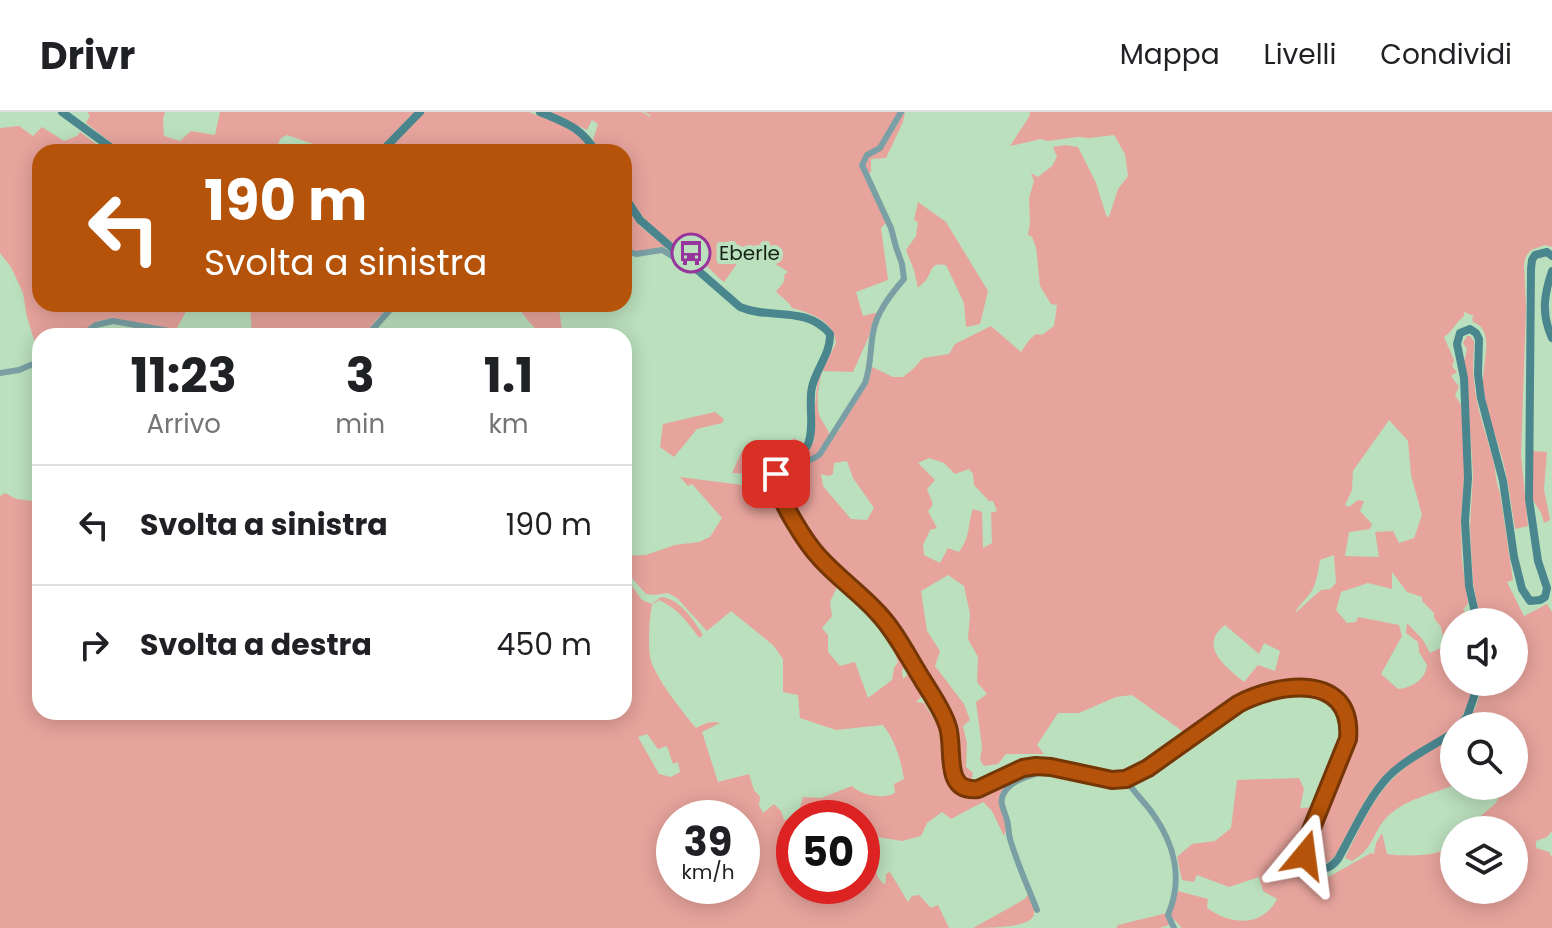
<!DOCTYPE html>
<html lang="it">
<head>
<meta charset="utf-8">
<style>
  body { margin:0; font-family:Poppins,sans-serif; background:#f6f6f6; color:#202124; height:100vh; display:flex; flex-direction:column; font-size:30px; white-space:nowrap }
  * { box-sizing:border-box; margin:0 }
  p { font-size:26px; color:#757577 }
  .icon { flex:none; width:44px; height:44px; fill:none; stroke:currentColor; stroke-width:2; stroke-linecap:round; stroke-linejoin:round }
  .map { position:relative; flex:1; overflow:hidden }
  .side { position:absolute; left:32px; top:216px; width:600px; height:392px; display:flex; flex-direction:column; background:#fff; border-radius:24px; box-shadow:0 4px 20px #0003 }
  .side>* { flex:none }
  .guide { position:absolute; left:32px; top:32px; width:600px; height:168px; border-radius:24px; box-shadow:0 4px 20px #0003; background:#b45309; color:#fff; overflow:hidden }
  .buttons { position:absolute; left:1440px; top:496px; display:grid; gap:16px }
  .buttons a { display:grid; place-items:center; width:88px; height:88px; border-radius:50%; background:#fff; box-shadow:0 4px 20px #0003; font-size:40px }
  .speed { position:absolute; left:656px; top:688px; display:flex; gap:16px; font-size:40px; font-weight:700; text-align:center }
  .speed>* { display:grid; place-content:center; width:104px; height:104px; border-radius:50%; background:#fff; box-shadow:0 4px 20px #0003; line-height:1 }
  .speed small { font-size:20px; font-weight:400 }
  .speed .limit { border:12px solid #d22; background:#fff; color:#111 }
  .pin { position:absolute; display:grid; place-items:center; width:68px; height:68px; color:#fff; margin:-34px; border-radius:16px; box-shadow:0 4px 12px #0006 }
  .me { position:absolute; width:88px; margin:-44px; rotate:16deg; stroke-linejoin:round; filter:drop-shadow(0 0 6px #0008) }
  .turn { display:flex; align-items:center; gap:28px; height:168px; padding:0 40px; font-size:36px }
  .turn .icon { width:104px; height:104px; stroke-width:2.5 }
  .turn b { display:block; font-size:56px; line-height:68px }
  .eta { display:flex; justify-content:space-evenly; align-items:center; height:136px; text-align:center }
  .eta b { font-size:48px; font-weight:700; line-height:56px }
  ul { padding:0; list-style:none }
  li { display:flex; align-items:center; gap:24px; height:120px; padding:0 40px; border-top:2px solid #e0e0e0 }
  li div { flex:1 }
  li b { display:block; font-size:30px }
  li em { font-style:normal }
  header { display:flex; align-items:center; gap:48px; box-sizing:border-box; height:112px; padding:0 40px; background:#fff; border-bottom:2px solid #e0e0e0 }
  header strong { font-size:38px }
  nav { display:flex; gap:44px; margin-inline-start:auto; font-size:28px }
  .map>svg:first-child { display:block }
</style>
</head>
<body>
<header>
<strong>Drivr</strong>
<nav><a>Mappa</a><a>Livelli</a><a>Condividi</a></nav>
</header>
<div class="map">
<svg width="1552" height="816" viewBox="0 0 1552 816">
  <rect width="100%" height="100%" fill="#bbe0bd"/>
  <g fill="#e7a49d" fill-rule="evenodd">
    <path d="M87,0H165L163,7L164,24L180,29L191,19L215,23L220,0H415L377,40H317L319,34L287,23C278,26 278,31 278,40H123L86,11L90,3Z"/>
    <polygon points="424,0 529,0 572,17 578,22 592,40 387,40"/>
    <path d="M548,0H642L650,5V3L644,0H905L903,10L886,46L871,47V60L864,64L886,111L881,116L888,168L856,180L863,204L879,200L871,215L870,222L853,260L822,259C819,271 815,292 820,305C823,311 827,315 829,322L839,319L850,297L868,271L872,255L893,265H903L913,257L923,246L949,242L955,232L991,214L1021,240L1029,228L1036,222L1042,223L1054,214L1057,193L1051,192L1040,174L1036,135L1032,125L1028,123L1030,111L1029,86L1034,69L1031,61L1038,65L1052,54L1057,45L1053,35L1066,33L1078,35L1096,71L1107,106L1110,102L1118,77L1128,64L1125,42L1114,23L1090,26L1077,25L1048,29L1041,27L1010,34L1029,5L1030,0H1552V135L1545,133L1531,138L1526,144L1524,152L1526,197L1521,343L1528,414L1515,417C1512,399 1510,380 1506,362C1500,332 1486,303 1483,272C1482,252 1496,217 1473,210L1472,206L1474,204L1464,200V204C1455,211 1453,219 1444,225L1454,248L1452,254L1457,260L1451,264L1459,275L1455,283L1461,293L1465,350L1461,410L1462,448L1468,491L1463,498L1471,505L1472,510H1454V570H1476C1471,583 1467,599 1458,610C1438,635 1401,644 1379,669C1361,690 1349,720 1335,744C1329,750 1322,756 1314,749C1293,732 1355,644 1354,617C1353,603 1346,588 1334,580C1311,565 1281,572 1256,579L1255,578L1221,596L1185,621L1132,583L1116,585L1079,601H1058L1037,633L1044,642H1006L998,652L984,654L980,648L982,635L976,590L987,582L977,570L978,545L968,527L970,502L964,474L948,463L921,479L927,519L940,539L935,554L964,592L970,608L963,614L967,631L966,655L973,661L971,670C950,657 958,644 955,623C953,613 950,606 945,598L885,503L856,469C847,467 842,461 836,455C810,432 793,402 780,371L781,362L805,345L814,329L815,293L818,267L836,231C834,209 811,201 792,196C788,188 781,186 776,179C781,174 786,170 784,163L788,160C777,152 765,148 755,140L753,143L747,138L724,170C712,161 704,149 692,140C687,136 681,135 675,132C660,122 630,96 624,78C621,67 624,51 624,40H601L593,28L598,12L592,8L587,18ZM1389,308L1408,329L1411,363L1422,403L1414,426L1399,431L1393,419L1375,420L1379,445L1345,444L1349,420L1370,417L1372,412L1360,399L1364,389L1358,388L1349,395L1345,393L1352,378L1353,359ZM929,346L944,351L955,362L969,357L973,362L974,373L989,389H993L997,399L991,401L992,431L983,436L982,400L973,397C967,414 971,424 959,440L948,436L940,451L924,443L923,433L930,418L937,416L928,399L933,392L927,377L935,368L918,351ZM847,349L853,366L874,396L867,408L851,407L823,374L821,362L829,364L833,362L834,351ZM1334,443L1336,471L1330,477L1321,478L1295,501C1299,492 1306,488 1311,480C1317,471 1318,459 1320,448ZM1392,460L1407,480L1422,485V489L1434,501V506L1441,515L1445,534L1430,541L1423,528L1407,511L1406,521L1418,530L1419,540L1427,553C1426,567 1412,576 1398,577L1381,562L1402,524L1399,513L1358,505L1356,510L1347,511L1336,498L1341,480L1368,471L1392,477ZM1225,513L1259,542L1264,531L1280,539L1275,559L1258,553L1244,570C1227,556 1197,534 1225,513Z"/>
    <polygon points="19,14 33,24 42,15 64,29 77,24 80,20 107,40 40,40 40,192 190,192 176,218 112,206 98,209 77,224 40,224 40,247 27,205 23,181 11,155 0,141 0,16"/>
    <path d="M918,90L946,110L988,179L980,212L966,215L964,191L946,153C929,150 933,159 926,168C924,171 920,173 918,176L914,158L906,138L916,124L918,110L914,108Z"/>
    <polygon points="624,91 641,115 667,136 660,135 637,140 624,135"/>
    <polygon points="250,192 366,192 376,196 381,192 392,192 376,208 364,224 252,224"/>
    <path d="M516,192H556L559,197L563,224C557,224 549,225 543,222C532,216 523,202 516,192Z"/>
    <path d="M1467,224H1470L1474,229C1474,242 1472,256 1474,268C1476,294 1485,319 1492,344C1496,356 1495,369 1500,381L1513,468L1507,470L1524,504L1547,492L1552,500V719L1547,725L1536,729V736L1549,740L1552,745V816H1182L1170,803L1178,779L1208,787L1207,796C1231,813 1262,816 1277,787L1263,779L1259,765L1229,775L1197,763L1194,770L1182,768L1177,745L1192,732L1215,729L1231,716L1237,668L1299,666L1304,677L1300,696L1316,695C1308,714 1293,735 1305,754L1303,757V763L1327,766L1371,741L1374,742L1376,731L1382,721L1387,742C1395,744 1428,744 1435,741C1442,739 1449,735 1454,731V778H1514V718H1464L1496,691L1504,674H1514V614H1465L1475,597L1484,570H1514V510H1481L1473,471L1470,415L1473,362L1468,286L1464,250L1467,237L1463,231Z"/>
    <polygon points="715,300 724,307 722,311 697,317 674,345 660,335 663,312"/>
    <path d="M794,326L803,332C800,335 797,340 794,342C781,352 767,349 770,370L808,440L838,473L830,490L832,504L822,516L828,523V540L840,554L855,550L868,586L892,568L894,556L898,550L889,525L906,551L902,559L903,567L908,562L915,565L922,584L916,590L924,591L945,625L948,670L954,677L966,682H979L1019,663L1041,658C1022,665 992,673 1002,699C1006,708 1008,714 1004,724L992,699L983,690L951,707L942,700L927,711L921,724L902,729L878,725V734L872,751L879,767L885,773L886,762L890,760L908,790L912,784L919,783L931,796L938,793L949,816H0V384L5,381L16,387L40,390V600H624V467L629,470L642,488L652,492L661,485C680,487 693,507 703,523L699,526C687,509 678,497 659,488L652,493C649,509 648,529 650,545C654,565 683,600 696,616C704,612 711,608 720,611L702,620L718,670L749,662L754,678L760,685L759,693L763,701L774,692L781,699L784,708L794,706V774H862V706H797L803,685L821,686L852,674C861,683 884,688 895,681L894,672L904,667C901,648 895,628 883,613L836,618L800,606L798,583L783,580V547L773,533L731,499L707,519L677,486L668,481L654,483L646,482L624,457V444L646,443L675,433L699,430L710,425L722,406L692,372L688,374L680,365L742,373L746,362L732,361L741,341L755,338V330L767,328L786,334ZM647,622L658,637L667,634L673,652L678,650L680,660L671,665L659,662L638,625ZM674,706H742V774H674Z"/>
    <polygon points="1532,339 1547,340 1544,377 1550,408 1544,411 1541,401 1533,388"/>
    <path d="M1454,624V673C1432,682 1407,687 1389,703C1372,719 1375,736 1352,749L1345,746C1360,716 1374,682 1400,660C1416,646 1436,636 1454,624Z"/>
    <path d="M1028,782C1031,788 1035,795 1034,802C1032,816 989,816 973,816L1025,787Z"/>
    <polygon points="1167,801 1169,813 1160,816 1116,816 1118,813"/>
  </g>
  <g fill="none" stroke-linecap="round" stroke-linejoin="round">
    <g stroke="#7aa0a5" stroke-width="6">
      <polyline points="624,138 636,142 662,138 682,150 688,151"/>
      <polyline points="81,224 96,213 113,209 169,219 187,224"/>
      <polyline points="221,224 235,224"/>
      <polyline points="367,224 395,192"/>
      <polyline points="0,261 19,258 40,249"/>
      <path d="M798,345C806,351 813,348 820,342L865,271C871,255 870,238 873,221C876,201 891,182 904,167L902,152L896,135L891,116L862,53L867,43L880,36L901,0"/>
      <path d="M1126,667C1132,679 1145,690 1153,702C1175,733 1183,768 1168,803L1174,816"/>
      <path d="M1037,798C1028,775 1017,751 1010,727C1008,720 1009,714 1007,708C1005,700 999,691 1003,683C1012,664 1036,665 1051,655"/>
    </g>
    <g stroke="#4a868e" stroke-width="8">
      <polyline points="62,0 117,40"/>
      <path d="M540,0C566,11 581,15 596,40"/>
      <polyline points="381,40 420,0"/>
      <path d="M624,84L640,108L740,195C770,208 806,193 830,222C831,241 816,257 812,275C808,293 815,315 808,332C801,349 781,349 774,367L776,373C788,398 801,426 820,446C839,466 861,481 879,501C904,530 924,571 944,605C948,615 951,625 951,636C953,656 950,680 978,677L1023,656L1036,654L1051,655L1112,668L1126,667L1148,656L1238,592C1267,577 1319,561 1342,595C1351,609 1350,622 1345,637L1305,735C1306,757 1324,765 1338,747C1353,721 1366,689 1387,666C1405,647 1432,635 1454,620"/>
      <path d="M1552,159C1544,183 1541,202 1552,226"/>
      <polyline points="1477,510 1469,474 1465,409 1468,366 1464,266 1457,232 1460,221 1470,217 1476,221 1479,227 1478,262 1481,286 1503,369 1514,445 1522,477 1530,489 1540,488 1545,485 1547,476 1538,449 1529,387 1531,157 1532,148 1535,143 1547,140 1552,144"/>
      <polyline points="1459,614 1467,605 1479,570"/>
    </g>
  </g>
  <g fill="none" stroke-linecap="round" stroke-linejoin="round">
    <g stroke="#753606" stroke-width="20">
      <path id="route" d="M776,362L774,367C781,390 804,429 820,446C838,466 860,481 878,501C896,520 908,545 922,567C931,582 943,598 948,615C955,637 942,681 978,677L1023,656L1036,654L1051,655L1112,668L1126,667L1148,656L1238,592C1277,571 1354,559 1348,627L1307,728L1305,743"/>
    </g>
    <use href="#route" stroke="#b45309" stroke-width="14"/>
  </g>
  <defs>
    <g id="bus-ring" transform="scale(2)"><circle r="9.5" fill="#bbe0bd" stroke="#98359c" stroke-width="1.5"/><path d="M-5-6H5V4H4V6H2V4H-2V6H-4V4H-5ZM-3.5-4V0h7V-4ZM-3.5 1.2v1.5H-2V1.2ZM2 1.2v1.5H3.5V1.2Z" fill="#98359c"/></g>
  </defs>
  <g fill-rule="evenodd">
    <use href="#bus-ring" x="691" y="141"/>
  </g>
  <g text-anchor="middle" stroke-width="8" stroke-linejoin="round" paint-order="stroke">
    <g font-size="20" fill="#152316" stroke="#bbe0bd" text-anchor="start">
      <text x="719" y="148">Eberle</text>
    </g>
  </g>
</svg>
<div class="buttons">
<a><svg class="icon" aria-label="sound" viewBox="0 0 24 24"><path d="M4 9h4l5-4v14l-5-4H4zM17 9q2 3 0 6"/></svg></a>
<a><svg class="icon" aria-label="search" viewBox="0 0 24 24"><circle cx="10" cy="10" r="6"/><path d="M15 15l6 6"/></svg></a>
<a><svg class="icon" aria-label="layers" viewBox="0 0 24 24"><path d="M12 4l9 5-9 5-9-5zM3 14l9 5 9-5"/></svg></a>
</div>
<div class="speed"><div>39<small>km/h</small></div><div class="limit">50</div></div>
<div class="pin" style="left:776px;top:362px;background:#d93025"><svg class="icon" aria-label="arrive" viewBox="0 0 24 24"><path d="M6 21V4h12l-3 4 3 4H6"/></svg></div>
<svg class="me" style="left:1305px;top:743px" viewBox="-20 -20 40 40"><path d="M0-17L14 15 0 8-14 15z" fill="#b45309" stroke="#fff" stroke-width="4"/></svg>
<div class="guide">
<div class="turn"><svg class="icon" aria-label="left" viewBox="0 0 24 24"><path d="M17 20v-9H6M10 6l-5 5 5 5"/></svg><div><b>190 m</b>Svolta a sinistra</div></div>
</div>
<section class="side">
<div class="eta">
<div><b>11:23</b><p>Arrivo</p></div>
<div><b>3</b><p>min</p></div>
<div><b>1.1</b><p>km</p></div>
</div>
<ul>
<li><svg class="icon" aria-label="left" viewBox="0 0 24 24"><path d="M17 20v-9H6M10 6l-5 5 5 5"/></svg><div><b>Svolta a sinistra</b></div><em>190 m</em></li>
<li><svg class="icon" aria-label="right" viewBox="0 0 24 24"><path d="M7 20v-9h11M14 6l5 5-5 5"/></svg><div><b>Svolta a destra</b></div><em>450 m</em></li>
</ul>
</section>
</div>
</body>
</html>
